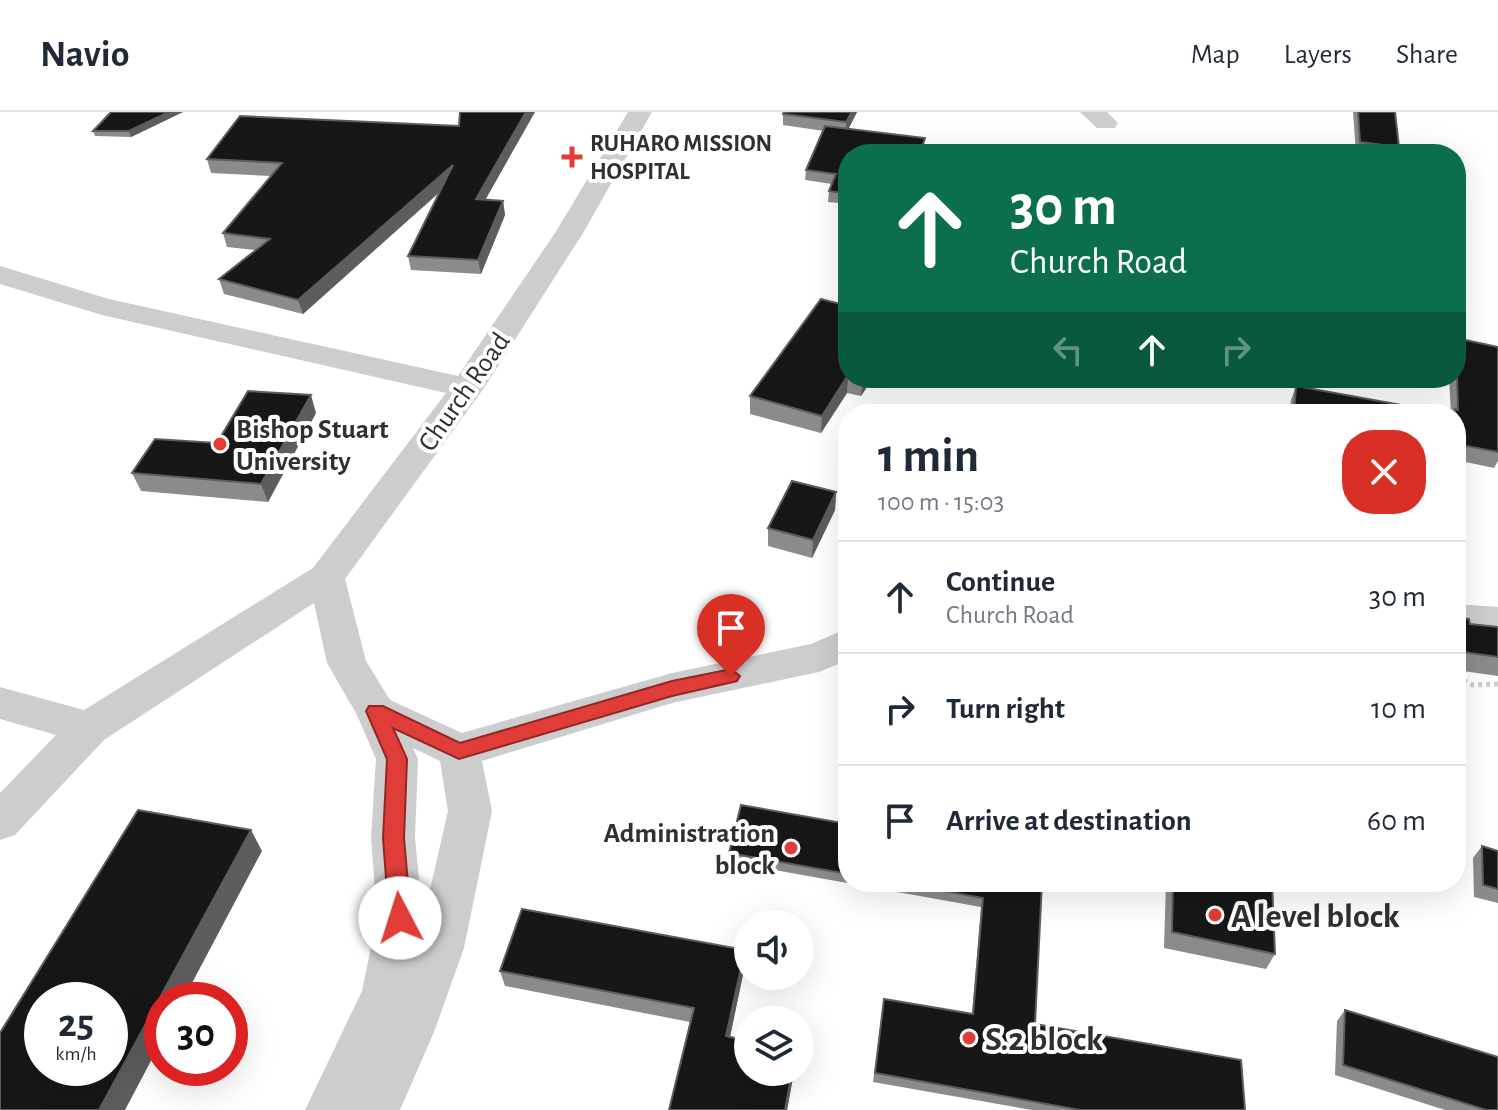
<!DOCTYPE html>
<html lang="en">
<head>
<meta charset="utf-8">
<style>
  body { margin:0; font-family:"Alegreya Sans",sans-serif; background:#f6f6f7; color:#1f2937; height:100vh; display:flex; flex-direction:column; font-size:30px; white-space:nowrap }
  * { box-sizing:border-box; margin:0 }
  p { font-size:26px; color:#747a83 }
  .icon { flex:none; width:44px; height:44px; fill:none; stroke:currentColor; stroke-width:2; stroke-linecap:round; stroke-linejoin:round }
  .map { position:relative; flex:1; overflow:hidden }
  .details { position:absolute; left:838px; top:292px; width:628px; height:488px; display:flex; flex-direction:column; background:#fff; border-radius:32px; box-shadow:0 8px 32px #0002 }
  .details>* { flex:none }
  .banner { position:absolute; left:838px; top:32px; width:628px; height:244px; border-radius:32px; box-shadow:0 8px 32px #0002; background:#0b6e4f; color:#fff; overflow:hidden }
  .tools { position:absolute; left:734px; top:798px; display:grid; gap:16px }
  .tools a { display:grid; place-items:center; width:80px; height:80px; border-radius:50%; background:#fff; box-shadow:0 8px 32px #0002; font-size:40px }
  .speed { position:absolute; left:24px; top:870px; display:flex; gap:16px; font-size:40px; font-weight:700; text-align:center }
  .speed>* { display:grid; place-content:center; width:104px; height:104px; border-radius:50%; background:#fff; box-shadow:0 8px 32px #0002; line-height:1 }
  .speed small { font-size:20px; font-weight:400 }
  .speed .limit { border:12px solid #d22; background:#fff; color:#111 }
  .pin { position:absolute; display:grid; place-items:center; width:68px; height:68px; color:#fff; margin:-82px -34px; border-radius:50% 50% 50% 0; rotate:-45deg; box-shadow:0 0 8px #0007 }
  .pin .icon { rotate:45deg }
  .me { position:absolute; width:88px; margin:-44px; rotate:355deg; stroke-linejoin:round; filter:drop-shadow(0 0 6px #0008) }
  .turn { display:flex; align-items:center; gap:28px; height:168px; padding:0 40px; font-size:36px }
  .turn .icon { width:104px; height:104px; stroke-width:2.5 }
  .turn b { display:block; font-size:56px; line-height:68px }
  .lanes { display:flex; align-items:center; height:76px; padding:0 40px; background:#0003; justify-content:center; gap:40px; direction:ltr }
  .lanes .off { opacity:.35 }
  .round { display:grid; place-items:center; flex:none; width:84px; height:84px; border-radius:32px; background:#f6f6f7 }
  .headline { display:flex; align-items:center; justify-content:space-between; height:136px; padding:0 40px }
  h1 { font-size:48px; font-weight:700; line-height:60px }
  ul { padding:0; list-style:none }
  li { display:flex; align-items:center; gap:24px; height:112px; padding:0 40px; border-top:2px solid #e0e1e3 }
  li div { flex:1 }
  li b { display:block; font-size:30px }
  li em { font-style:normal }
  header { display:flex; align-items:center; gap:48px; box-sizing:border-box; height:112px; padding:0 40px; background:#fff; border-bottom:2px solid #e0e1e3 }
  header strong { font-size:38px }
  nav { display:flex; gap:44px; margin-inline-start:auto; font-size:28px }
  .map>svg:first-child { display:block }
</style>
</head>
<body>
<header>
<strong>Navio</strong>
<nav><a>Map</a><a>Layers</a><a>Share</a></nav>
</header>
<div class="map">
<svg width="1498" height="998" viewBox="0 0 1498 998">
  <rect width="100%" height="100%" fill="#fff"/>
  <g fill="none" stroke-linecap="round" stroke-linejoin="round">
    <polyline stroke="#cdcdcd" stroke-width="5" stroke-dasharray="4 4" stroke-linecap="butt" points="1456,565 1473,573 1498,572"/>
    <g fill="#cdcdcd" fill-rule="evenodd">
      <path d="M628,0H652L583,121L484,276L345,467L366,549L390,588L462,621L672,561L811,532L848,516V548L819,560L672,591L482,649L492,699L464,836L434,920L400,998H305L362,879L377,806L371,726L376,647L357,603L327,551L314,491L104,628L15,723L0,728V681L56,623L0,607V575L84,598L313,456L446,281L102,203L0,172V154L109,187L458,264L555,121ZM413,636L440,649L448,699L423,808L415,726L418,647Z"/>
      <polygon points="1080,0 1107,0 1118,11 1115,16 1097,16"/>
      <polygon points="1456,492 1498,495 1498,523 1456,520"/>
    </g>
  </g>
  <g fill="#8b8b8b">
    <polygon points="111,0 183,0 131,25 95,24 93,19"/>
    <polygon points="857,0 848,17 924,36 848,42 848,92 828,90 829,79 832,72 805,68 806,58 824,19 783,13 783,2"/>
    <polygon points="1353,0 1395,0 1399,35 1396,42 1356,41"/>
    <polygon points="240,4 486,88 503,89 505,103 481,162 411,158 408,144 439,81 303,202 224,182 219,167 255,138 227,135 223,121 271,64 211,61 207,47"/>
    <polygon points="1456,226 1498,235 1498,349 1494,356 1456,348 1456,302 1289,302 1291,288 1296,274 1451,302 1449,266 1456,266"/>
    <polygon points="848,266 873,266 861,284 847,281 821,321 750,302 750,284"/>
    <polygon points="316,301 268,390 141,379 132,361"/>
    <polygon points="836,380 835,398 812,446 768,434 768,416"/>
    <polygon points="1456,505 1470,512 1498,515 1498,564 1456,558"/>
    <polygon points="848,712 848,770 1042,770 1035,912 1245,998 1032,998 873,970 884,887 972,902 981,795 730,750 729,741"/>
    <polygon points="1482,734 1498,739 1498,791 1474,785 1473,746"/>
    <polygon points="1166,770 1272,770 1275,842 1266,857 1164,836"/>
    <polygon points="745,853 730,925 794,960 787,998 669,998 690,910 505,874 500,859"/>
    <polygon points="1345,898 1498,998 1445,998 1335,963 1337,909"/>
  </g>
  <g fill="#5d5d5d">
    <polygon points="169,0 183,0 131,25 129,19"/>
    <polygon points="526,0 535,0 478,101 476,87"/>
    <polygon points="852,0 857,0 846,22 846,10"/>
    <polygon points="453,53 455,66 303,202 298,188"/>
    <polygon points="503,89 505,103 481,162 478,148"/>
    <polygon points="848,263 847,281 821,321 822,304"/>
    <polygon points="863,266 873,266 861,284"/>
    <polygon points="311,283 316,301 268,390 261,372"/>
    <polygon points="836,380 835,398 812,446 813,428"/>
    <polygon points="251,718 262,739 183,888 162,888 162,928 125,998 99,998"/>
    <polygon points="745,838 745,853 727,939 726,924"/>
    <polygon points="792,960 794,960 787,998 785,998"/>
  </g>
  <g fill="#171717" stroke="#5d5d5d" stroke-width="2" fill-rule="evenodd">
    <polygon points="111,0 169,0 129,19 93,19"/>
    <polygon points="460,0 526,0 476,87 503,89 478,148 408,144 453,53 298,188 219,167 270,127 223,121 282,51 207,47 240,4 459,14"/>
    <polygon points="784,0 852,0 846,10 783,2"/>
    <polygon points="1358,0 1395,0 1399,35 1360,30"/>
    <polygon points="825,14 925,26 920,42 848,42 848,82 829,79 836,62 806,58"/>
    <polygon points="821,187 848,194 848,263 822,304 750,284"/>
    <polygon points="1456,226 1498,235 1498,340 1456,332 1455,297 1458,298"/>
    <polygon points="1296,274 1451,302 1294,302"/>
    <polygon points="248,279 311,283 261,372 132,361 155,327 217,331"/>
    <polygon points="792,369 836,380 813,428 768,416"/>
    <polygon points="1456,505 1469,507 1470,512 1498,515 1498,545 1456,539"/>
    <polygon points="741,693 848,712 848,762 729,741"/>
    <path d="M138,698L251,718L99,998H0V921ZM42,888H110V956H42Z"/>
    <polygon points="1482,734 1498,739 1498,777 1483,773"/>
    <polygon points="895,770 1042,770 1035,912 1241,948 1245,998 1080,998 875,961 884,887 973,902 983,786"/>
    <polygon points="1173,770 1272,770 1275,842 1172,820"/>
    <polygon points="522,797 745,838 726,924 748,929 748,960 792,960 785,998 669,998 694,896 500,859"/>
    <polygon points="1345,898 1498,945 1498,998 1486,998 1343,953"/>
  </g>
  <polygon fill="#e03d39" stroke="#922825" stroke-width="2" points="731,557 740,564 737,569 672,584 459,647 393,616 407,647 404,726 411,806 408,813 400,816 392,813 389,806 383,726 387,647 366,599 369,594 383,594 460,631 672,569"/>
  <g fill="#e03d39" stroke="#fff" stroke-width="3">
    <path d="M568 33h8v8h8v8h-8v8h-8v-8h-8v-8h8z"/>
    <circle cx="220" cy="332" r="8"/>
    <circle cx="791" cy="736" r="8"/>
    <circle cx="1215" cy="803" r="8"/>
    <circle cx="969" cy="926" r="8"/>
  </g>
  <g text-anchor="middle" stroke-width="8" stroke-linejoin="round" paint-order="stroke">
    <g font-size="24" font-weight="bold" fill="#303030" stroke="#fff" text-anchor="start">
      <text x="590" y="39">RUHARO MISSION<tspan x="590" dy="28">HOSPITAL</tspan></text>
    </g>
    <g font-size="28" fill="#303030" stroke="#fff">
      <text transform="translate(463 279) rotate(-55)" y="10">Church Road</text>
    </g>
    <g font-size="28" font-weight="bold" fill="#303030" stroke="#fff" text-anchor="start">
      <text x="236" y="326">Bishop Stuart<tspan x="236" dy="32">University</tspan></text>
      <text x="775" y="730" text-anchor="end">Administration<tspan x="775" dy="32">block</tspan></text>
    </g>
    <g font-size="34" font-weight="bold" fill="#303030" stroke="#fff" text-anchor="start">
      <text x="1231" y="815">A level block</text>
      <text x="985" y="938">S.2 block</text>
    </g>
  </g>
</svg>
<div class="tools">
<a><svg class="icon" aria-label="sound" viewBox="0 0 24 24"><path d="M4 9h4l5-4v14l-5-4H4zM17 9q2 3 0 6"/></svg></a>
<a><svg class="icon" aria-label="layers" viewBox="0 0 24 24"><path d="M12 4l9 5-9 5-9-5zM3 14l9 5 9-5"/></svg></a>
</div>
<div class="speed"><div>25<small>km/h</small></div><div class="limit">30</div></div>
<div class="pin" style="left:731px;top:564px;background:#d93025"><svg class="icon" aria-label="arrive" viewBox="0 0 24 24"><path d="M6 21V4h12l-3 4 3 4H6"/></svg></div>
<svg class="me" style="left:400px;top:806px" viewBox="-20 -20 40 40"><circle r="19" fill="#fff"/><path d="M0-13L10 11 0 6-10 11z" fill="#e03d39"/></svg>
<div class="banner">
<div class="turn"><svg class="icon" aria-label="ahead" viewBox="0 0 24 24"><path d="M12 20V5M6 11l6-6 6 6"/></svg><div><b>30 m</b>Church Road</div></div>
<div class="lanes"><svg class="icon off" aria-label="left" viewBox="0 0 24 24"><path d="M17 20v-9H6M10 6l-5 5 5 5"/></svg><svg class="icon" aria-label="ahead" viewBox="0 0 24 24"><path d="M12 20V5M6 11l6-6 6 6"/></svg><svg class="icon off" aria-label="right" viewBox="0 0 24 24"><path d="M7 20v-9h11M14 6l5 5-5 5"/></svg></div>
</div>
<section class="details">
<div class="headline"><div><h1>1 min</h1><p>100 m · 15:03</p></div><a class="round" style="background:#d93025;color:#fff"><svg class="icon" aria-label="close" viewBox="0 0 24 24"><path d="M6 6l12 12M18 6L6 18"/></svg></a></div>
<ul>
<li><svg class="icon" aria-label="ahead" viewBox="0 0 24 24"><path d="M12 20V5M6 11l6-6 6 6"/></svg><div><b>Continue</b><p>Church Road</p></div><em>30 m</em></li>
<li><svg class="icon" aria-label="right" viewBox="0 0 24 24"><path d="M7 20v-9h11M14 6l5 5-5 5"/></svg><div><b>Turn right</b></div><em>10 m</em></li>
<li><svg class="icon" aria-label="arrive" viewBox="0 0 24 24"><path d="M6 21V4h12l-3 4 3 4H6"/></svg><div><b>Arrive at destination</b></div><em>60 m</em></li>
</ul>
</section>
</div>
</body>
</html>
